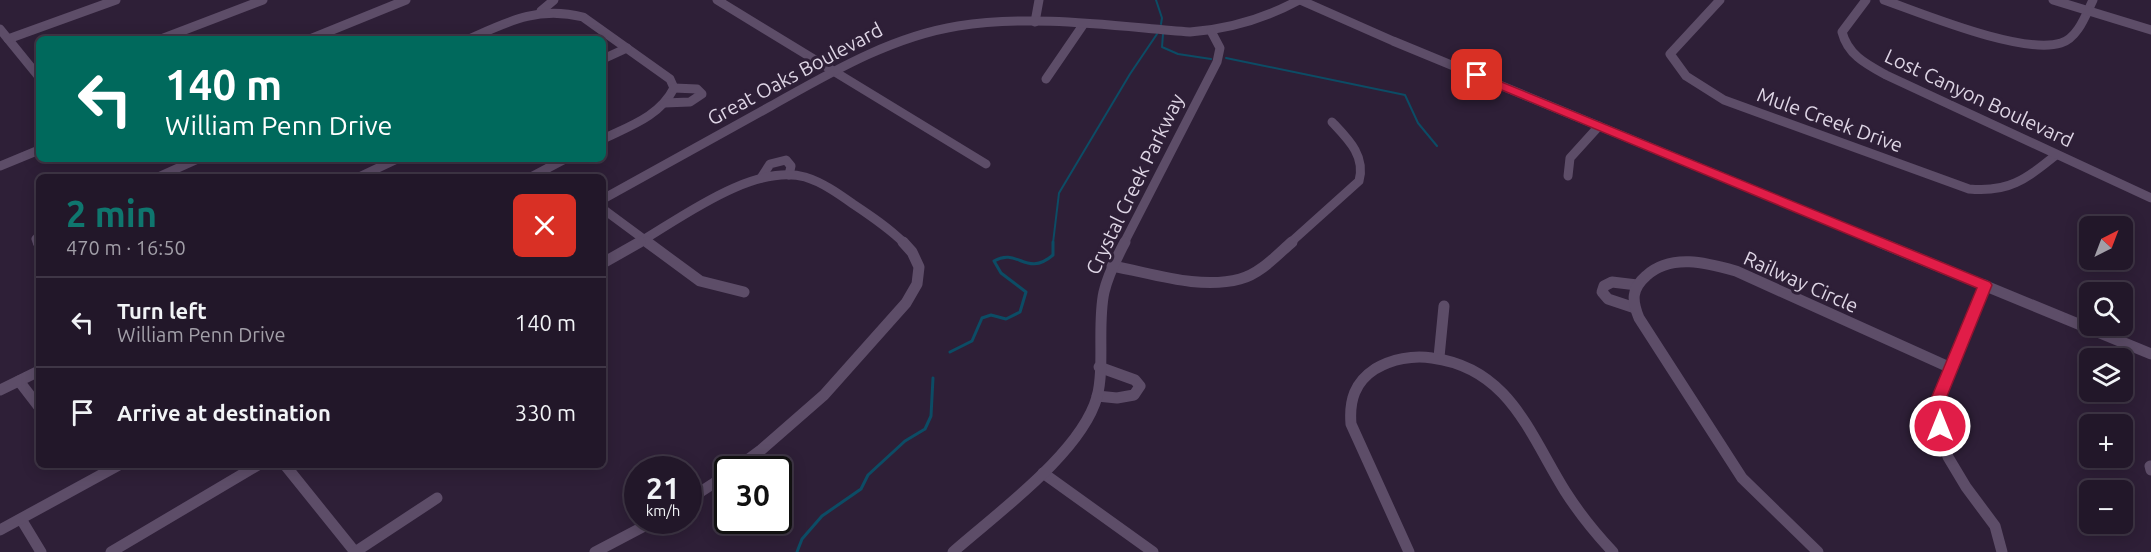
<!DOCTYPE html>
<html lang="en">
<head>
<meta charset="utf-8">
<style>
  body { margin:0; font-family:Ubuntu,sans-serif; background:#2e2435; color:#f1f3f6; height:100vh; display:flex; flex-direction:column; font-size:22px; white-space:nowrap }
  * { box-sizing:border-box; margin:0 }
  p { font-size:20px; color:#a29fa8 }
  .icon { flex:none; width:33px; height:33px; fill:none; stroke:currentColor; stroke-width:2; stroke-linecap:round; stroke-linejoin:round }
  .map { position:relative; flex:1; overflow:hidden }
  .sheet { position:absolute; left:36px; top:174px; width:570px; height:294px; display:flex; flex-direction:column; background:#221729; border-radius:9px; box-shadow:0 3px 15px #0003,0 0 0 2px #3f3646 }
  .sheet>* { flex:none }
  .banner { position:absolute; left:36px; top:36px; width:570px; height:126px; border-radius:9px; box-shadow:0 3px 15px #0003,0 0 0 2px #3f3646; background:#00695c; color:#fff; overflow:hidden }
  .needle { width:39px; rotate:42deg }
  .fabs { position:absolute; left:2079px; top:216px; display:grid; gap:12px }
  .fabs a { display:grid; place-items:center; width:54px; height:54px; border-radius:9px; background:#221729; box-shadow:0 3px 15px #0003,0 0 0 2px #3f3646; font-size:30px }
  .speed { position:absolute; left:624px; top:456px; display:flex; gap:12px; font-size:30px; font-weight:700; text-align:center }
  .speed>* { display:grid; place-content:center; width:78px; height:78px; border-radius:50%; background:#221729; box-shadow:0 3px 15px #0003,0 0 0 2px #3f3646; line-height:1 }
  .speed small { font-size:15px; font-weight:400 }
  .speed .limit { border:3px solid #111; border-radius:9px; background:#fff; color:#111 }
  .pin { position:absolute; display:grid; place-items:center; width:51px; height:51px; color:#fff; margin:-26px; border-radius:12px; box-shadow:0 3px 9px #0006 }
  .me { position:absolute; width:66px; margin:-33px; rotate:0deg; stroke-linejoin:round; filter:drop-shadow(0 0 4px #0008) }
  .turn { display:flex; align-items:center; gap:21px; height:126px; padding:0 30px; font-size:27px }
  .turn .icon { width:78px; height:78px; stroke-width:2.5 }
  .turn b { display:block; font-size:42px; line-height:51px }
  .round { display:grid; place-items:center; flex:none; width:63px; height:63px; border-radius:9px; background:#2e2435 }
  .summary { display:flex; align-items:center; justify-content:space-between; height:102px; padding:0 30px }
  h1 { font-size:36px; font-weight:700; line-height:45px; color:#0f766e }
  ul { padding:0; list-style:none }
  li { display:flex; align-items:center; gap:18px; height:90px; padding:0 30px; border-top:2px solid #3f3646 }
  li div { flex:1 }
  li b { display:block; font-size:22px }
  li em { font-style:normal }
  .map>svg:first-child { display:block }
</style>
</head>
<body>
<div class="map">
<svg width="2151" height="552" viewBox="0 0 2151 552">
  <rect width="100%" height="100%" fill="#2e1f37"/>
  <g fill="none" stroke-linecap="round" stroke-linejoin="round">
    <g stroke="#0c4c65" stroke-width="2">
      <polyline points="1156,0 1162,18 1161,24"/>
      <polyline points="1163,34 1162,47 1178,54 1211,59"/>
      <polyline points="1226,58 1405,95 1418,123 1437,146"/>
      <polyline points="1053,243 1059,193 1130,74 1157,34"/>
    </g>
    <g stroke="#0c4c65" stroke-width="3">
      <path d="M950,352L972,341L982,318L991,315L1006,319L1020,312L1026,292L1001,273L994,261C1018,247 1026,278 1053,255V242"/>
      <polyline points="797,552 802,539 822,516 861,489 868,475 905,441 925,429 931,416 933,378"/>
    </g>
    <g stroke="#5d4d68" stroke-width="9">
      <polyline points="717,0 986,164"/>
      <polyline points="1300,0 1393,41 1882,243"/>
      <path d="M1720,0L1670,54L1686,76L1724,100L1969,189C2009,193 2026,179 2056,155"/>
      <path d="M1866,0L1842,32C1848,55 1866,64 1886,75L2151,198"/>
      <path d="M1884,0C1924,14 2022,55 2061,43C2078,38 2086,14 2093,0"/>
      <polyline points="2053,0 2151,30"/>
      <polyline points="541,11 554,0"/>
      <polyline points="1035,22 1039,0"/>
      <polyline points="0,29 39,77"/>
      <polyline points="8,39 116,0"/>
      <polyline points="161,39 263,0"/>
      <polyline points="310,39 406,0"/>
      <path d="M469,39C509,21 538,6 583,17L670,79L674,88C660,116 630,126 603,139"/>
      <polyline points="603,59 627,48"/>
      <polyline points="1046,79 1083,25"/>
      <polyline points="664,103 690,102 702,94 697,89 674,88"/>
      <polyline points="0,166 39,150"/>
      <polyline points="1568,176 1570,158 1599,126"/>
      <polyline points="158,177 198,159"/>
      <polyline points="359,177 397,159"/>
      <polyline points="531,177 565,159"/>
      <polyline points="761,178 770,164 786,160 791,166 789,175"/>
      <path d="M603,199C659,168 715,137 771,106C830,73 890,37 958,26C1035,14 1113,26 1190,32C1229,29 1264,19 1299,0"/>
      <polyline points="603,209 649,243"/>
      <polyline points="38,243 36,239 39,236"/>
      <path d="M638,243C681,218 753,163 805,177C822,182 839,194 853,204C871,216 889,228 904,243"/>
      <polyline points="1124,243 1217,62 1220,48 1211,31"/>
      <path d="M1290,243L1359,181C1366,156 1348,139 1332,122"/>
    </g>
    <g stroke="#5d4d68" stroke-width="11">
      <polyline points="38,242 39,244"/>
      <polyline points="647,242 700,281 744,292"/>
      <polyline points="1879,242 2151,354"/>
      <polyline points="603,263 640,242"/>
      <path d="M1112,266C1152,273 1199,290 1240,279C1260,274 1277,255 1292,242"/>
      <polyline points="1985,285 1938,401 1940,425 1948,457 1966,487 1995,526 2002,552"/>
      <polyline points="1635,308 1608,299 1602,292 1604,286 1612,282 1637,285"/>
      <polyline points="1439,357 1444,306"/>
      <polyline points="19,381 39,407"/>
      <polyline points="0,390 39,371"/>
      <polyline points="1097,396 1117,398 1134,395 1140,386 1135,380 1099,367"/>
      <polyline points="285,465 355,552"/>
      <polyline points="2150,466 2151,470"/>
      <polyline points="734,470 761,450 824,395 906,303 917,284 919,267 912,252 903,242"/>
      <polyline points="1043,473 1153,552"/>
      <polyline points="688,500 728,474"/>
      <polyline points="21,519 41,552"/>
      <polyline points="0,530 119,465"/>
      <polyline points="111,552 258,465"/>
      <polyline points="355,552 437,498"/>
      <polyline points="595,552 656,520"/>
      <path d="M953,552C997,513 1081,453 1097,397C1105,367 1097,323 1104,292C1108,275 1117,257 1125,242"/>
      <path d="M1409,552L1351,424C1349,400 1355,382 1375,369C1392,359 1413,355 1432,358C1509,368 1529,433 1565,491C1579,513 1595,533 1613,552"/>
      <path d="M1818,552L1742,478L1639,318C1632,301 1631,289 1646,276C1671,253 1707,263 1736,271L1951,368"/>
    </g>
  </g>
  <polygon fill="#e11d48" stroke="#92132f" stroke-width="1.5" points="1477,72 1990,282 1992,285 1945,401 1948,426 1945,430 1934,430 1930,401 1977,288 1473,78 1473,73"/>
  <g text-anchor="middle" stroke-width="6" stroke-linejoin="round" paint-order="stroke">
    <g font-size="20" fill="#ded5e5" stroke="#2e1f37">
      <text transform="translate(795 74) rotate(-28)" y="7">Great Oaks Boulevard</text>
      <text transform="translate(1979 98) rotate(25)" y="7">Lost Canyon Boulevard</text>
      <text transform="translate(1830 120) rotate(20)" y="7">Mule Creek Drive</text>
      <text transform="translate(1135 184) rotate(-64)" y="7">Crystal Creek Parkway</text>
      <text transform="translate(1801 282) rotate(24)" y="7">Railway Circle</text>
    </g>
  </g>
</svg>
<div class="fabs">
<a><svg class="needle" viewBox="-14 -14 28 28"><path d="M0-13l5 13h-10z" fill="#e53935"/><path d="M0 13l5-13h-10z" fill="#a29fa8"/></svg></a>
<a><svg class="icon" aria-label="search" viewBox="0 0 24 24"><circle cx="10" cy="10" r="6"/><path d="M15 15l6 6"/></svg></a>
<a><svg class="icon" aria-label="layers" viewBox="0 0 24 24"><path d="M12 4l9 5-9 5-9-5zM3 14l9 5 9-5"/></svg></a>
<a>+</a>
<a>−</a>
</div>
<div class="speed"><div>21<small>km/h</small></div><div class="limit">30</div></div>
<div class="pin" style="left:1477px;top:75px;background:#d93025"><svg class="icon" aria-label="arrive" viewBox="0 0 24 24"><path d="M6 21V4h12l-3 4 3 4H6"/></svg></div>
<svg class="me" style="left:1940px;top:426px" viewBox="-20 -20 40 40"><circle r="17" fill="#e11d48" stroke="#fff" stroke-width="3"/><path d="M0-11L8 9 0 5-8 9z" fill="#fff"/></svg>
<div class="banner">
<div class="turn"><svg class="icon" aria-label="left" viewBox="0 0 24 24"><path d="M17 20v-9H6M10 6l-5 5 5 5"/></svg><div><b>140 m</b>William Penn Drive</div></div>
</div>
<section class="sheet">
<div class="summary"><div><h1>2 min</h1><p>470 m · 16:50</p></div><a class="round" style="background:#d93025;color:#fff"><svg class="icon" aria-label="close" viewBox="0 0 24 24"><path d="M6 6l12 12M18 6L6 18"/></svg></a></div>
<ul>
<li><svg class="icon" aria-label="left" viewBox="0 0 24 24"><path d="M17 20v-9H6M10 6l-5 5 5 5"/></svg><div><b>Turn left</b><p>William Penn Drive</p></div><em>140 m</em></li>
<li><svg class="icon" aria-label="arrive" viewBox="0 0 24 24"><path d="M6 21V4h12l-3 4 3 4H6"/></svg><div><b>Arrive at destination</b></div><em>330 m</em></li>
</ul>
</section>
</div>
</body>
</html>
